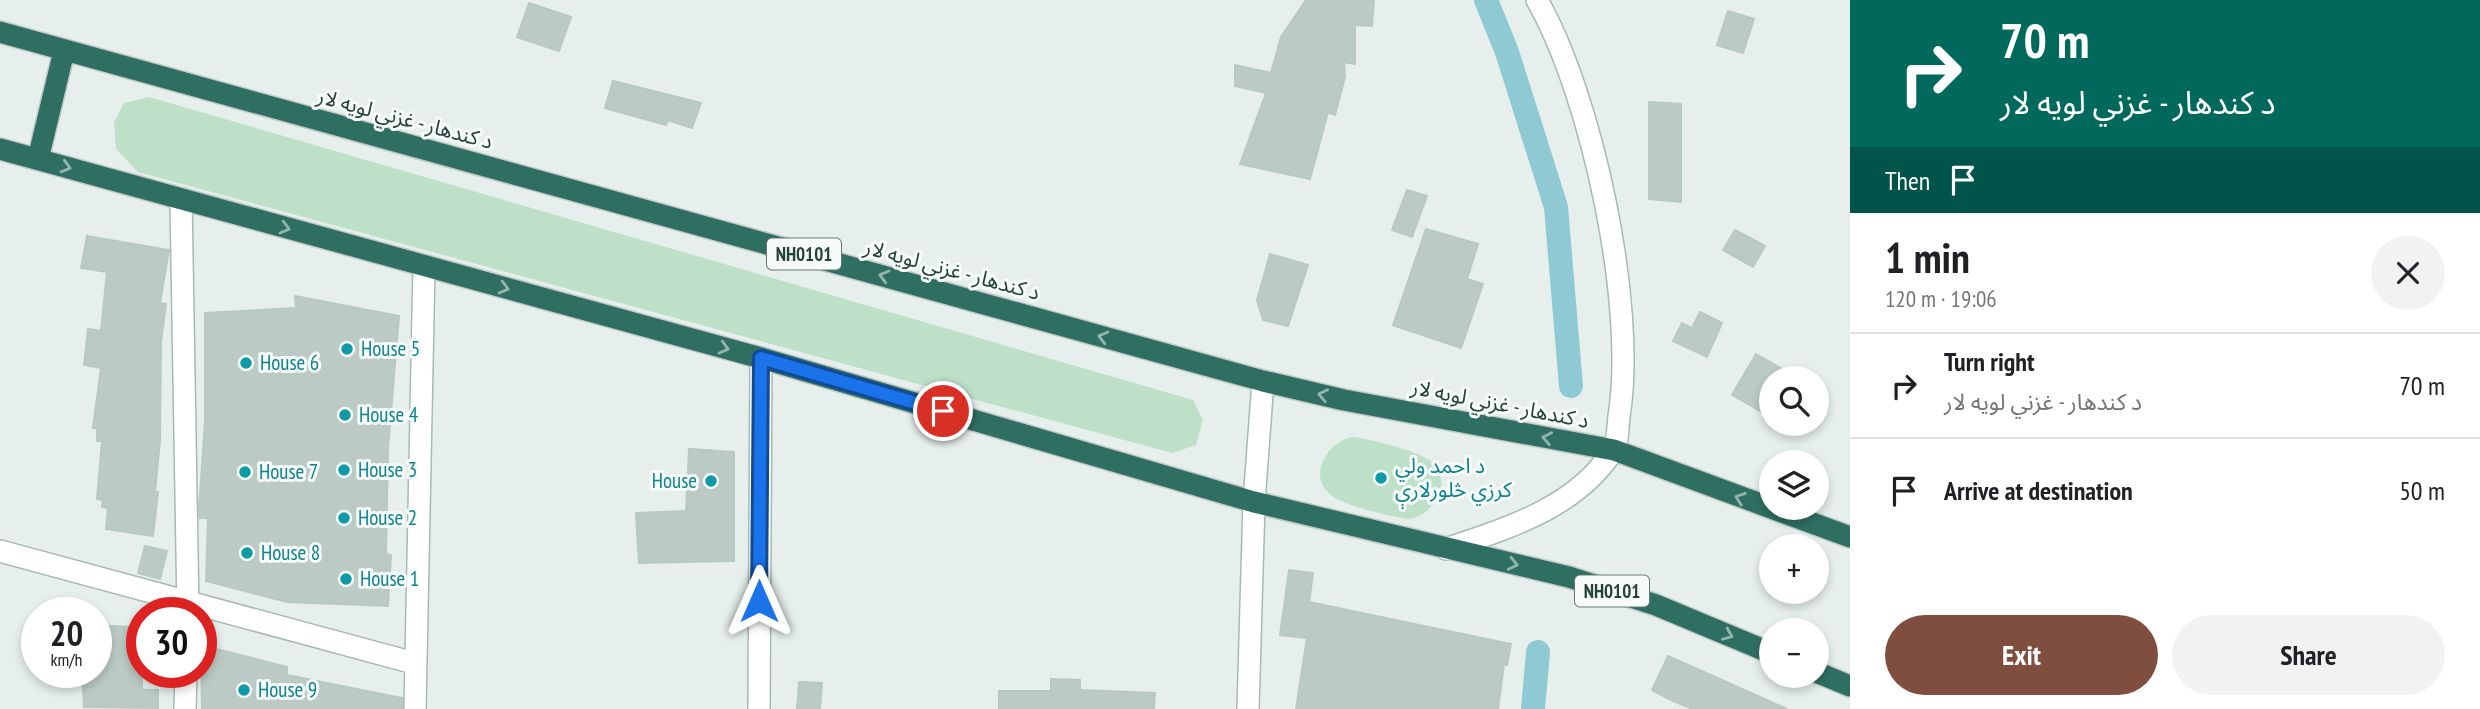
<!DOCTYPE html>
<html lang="en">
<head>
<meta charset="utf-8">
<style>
  body { margin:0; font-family:"PT Sans Narrow","Noto Sans Arabic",sans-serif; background:#f2f2f2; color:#202124; height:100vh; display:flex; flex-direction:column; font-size:26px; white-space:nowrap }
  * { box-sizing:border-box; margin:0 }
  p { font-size:23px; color:#757577 }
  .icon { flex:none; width:38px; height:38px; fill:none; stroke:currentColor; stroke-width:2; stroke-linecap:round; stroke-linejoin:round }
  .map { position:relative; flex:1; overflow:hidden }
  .panel { display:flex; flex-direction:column; background:#fff; width:630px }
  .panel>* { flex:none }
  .hud { background:#00695c; color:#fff; overflow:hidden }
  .tools { position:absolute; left:1759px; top:366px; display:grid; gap:14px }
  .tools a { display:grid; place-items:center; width:70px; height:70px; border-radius:50%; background:#fff; box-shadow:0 4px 10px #0003; font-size:35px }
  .speed { position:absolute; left:21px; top:597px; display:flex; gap:14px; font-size:35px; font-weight:700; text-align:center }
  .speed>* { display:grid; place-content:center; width:91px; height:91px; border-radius:50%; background:#fff; box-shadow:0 4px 10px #0003; line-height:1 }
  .speed small { font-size:18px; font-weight:400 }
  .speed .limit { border:10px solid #d22; background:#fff; color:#111 }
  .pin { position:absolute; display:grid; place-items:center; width:60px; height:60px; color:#fff; margin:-30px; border:4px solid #fff; border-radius:50%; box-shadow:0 2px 7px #0007 }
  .me { position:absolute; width:77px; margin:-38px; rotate:0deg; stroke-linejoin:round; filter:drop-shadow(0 0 5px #0008) }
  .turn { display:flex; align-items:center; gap:24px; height:147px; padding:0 35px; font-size:32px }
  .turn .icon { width:91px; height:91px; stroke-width:2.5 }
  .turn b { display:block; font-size:49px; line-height:60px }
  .then { display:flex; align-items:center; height:66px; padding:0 35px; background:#0003; gap:14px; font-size:26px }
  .round { display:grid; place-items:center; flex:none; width:74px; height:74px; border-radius:37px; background:#f2f2f2 }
  .headline { display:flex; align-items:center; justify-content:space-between; height:119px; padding:0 35px }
  h1 { font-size:42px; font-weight:600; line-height:52px }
  .button { display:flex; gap:14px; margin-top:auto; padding:14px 35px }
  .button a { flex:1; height:80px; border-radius:42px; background:#7f4e3f; color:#fff; font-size:28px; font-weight:600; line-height:80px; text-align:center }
  .button a+a { background:#f2f2f2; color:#202124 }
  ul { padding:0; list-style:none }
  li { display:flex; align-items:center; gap:21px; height:105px; padding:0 35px; border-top:2px solid #e0e0e0 }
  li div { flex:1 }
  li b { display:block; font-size:26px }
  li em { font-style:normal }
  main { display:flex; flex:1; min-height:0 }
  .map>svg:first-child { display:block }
</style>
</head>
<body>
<main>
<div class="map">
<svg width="1850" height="709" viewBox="0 0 1850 709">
  <rect width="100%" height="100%" fill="#e6efeb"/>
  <g fill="#bfe0c8">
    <polygon points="149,97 1193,400 1203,420 1196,445 1172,453 138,172 116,149 114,123 124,103"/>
    <path d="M1352,437C1370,439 1409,449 1426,458C1456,475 1437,514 1410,519C1391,517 1351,507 1335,498C1305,480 1325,443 1352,437Z"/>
  </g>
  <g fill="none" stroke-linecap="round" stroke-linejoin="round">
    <g stroke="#8ec9d4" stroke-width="24">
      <polyline points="1486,0 1507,52 1556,207 1571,386"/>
      <polyline points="1533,709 1538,652"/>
    </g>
  </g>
  <g fill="#bbcac4" stroke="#b8c9c2" stroke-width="2">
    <polygon points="1306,0 1374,0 1372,26 1355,25 1355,64 1344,62 1345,77 1335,115 1328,112 1310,179 1240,164 1266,93 1235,86 1235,65 1271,73 1281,37"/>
    <polygon points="529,3 571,17 559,51 517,37"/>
    <polygon points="1728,11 1754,19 1743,53 1717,45"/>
    <polygon points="613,81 701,103 692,128 668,120 666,125 605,108"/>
    <polygon points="1649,102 1681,104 1681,202 1649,199"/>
    <polygon points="1407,190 1427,196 1412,237 1392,230"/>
    <polygon points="1426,229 1478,244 1467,279 1483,284 1461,348 1393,325"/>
    <polygon points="1735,230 1765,246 1753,267 1723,250"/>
    <polygon points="87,236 169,250 160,303 166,304 161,342 160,440 155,492 158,492 153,536 106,529 108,508 102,507 103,500 97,499 102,441 97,441 97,428 93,428 101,368 84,365 88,329 101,331 107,272 81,268"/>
    <polygon points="1270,254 1308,265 1288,326 1263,320 1257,300"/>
    <polygon points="295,296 399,316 388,448 386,554 391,555 388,606 287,602 206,581 208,518 200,518 199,510 205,421 205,313 296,308"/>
    <polygon points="1700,312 1722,323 1707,357 1673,341 1682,323 1692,328"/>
    <polygon points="1756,354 1798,378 1771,378 1771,417 1732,395"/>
    <polygon points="689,449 734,452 734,561 639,563 636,513 686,511"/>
    <polygon points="145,546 167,551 160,579 138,573"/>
    <polygon points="1289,570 1313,573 1309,602 1511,644 1507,665 1504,664 1498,709 1296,709 1307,638 1280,635"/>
    <polygon points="98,625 142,628 142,690 158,690 158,708 84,707 82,672 96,672"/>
    <polygon points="201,645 287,667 287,675 402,698 402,709 202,709"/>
    <polygon points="1668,656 1787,709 1692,709 1669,699 1652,690"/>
    <polygon points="1051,679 1080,680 1080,690 1155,693 1154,709 999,709 999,691 1051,691"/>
    <polygon points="799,682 822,683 820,709 797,709"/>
  </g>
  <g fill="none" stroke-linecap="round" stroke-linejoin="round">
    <g stroke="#a8b8b2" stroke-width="24">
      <g id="street">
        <polyline points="181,199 188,612"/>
        <polyline points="0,551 414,663"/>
        <polyline points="185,709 186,672"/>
        <polyline points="759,709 761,358"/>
      </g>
    </g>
    <g stroke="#a4bbb3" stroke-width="24">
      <g id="secondary">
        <path d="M1446,549C1507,528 1574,509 1612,452C1618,443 1618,427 1619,416C1637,307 1592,96 1537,0"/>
        <polyline points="415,709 424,266"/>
        <polyline points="1248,709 1254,502 1263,381"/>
      </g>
    </g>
    <g stroke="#c2cac8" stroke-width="24">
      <g id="highway">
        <polyline points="0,32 1263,381 1344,400 1614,450 1850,537"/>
        <polyline points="0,149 761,358 1254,502 1569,577 1656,605 1771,653"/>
        <polyline points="38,159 64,51"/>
        <polyline points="1816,672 1850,686"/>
      </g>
    </g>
    <use href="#street" stroke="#fff" stroke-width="21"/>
    <use href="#secondary" stroke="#fff" stroke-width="21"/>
    <use href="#highway" stroke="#2f6f62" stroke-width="21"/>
  </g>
  <defs><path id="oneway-chevron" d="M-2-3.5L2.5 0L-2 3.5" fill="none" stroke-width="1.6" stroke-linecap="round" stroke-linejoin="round" transform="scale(1.75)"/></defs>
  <g stroke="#93b5ae">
    <use href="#oneway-chevron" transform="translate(66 167) rotate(16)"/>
    <use href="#oneway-chevron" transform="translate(285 228) rotate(15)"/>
    <use href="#oneway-chevron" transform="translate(884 276) rotate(-165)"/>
    <use href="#oneway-chevron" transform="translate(504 288) rotate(15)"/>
    <use href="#oneway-chevron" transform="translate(1103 337) rotate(-165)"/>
    <use href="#oneway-chevron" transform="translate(724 348) rotate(15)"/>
    <use href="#oneway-chevron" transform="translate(1323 395) rotate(-168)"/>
    <use href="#oneway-chevron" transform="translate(1547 438) rotate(-169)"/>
    <use href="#oneway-chevron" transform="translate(1740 498) rotate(-160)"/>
    <use href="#oneway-chevron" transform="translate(1513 564) rotate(13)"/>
    <use href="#oneway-chevron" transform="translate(1728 635) rotate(23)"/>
  </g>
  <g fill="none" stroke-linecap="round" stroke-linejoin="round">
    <g stroke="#114b97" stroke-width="18">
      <polyline id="route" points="759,601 761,358 943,411"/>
    </g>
    <use href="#route" stroke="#1a73e8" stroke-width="12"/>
  </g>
  <g fill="#0f9aa8" stroke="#f7fbf9" stroke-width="2.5">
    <circle cx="347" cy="349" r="7"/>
    <circle cx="246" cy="363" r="7"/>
    <circle cx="345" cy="415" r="7"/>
    <circle cx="344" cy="470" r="7"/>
    <circle cx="245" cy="472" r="7"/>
    <circle cx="1381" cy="478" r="7"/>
    <circle cx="711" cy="481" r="7"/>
    <circle cx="344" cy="518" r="7"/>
    <circle cx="247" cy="553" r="7"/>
    <circle cx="346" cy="579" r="7"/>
    <circle cx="244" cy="690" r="7"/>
  </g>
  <g text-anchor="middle" stroke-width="6" stroke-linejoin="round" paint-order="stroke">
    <g fill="#f7fbf9" stroke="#637a73" stroke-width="2">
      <rect x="767" y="238.5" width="74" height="31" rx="5"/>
      <rect x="1575" y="575.5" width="74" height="31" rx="5"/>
    </g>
    <g font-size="19" font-weight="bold" fill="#24423a">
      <text x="804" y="261">NH0101</text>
      <text x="1612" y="598">NH0101</text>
    </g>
    <g font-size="21" fill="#24423a" stroke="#f7fbf9">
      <text transform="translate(405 119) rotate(15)" y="7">د کندهار - غزني لويه لار</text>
      <text transform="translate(952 270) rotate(15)" y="7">د کندهار - غزني لويه لار</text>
      <text transform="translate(1500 404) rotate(11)" y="7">د کندهار - غزني لويه لار</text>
    </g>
    <g font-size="21" fill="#0d838f" stroke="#f7fbf9" text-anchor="start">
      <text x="361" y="356">House 5</text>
      <text x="260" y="370">House 6</text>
      <text x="359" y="422">House 4</text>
      <text x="1395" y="473">د احمد ولي<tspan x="1395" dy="24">کرزي څلورلارې</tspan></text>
      <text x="358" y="477">House 3</text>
      <text x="259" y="479">House 7</text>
      <text x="697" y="488" text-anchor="end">House</text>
      <text x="358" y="525">House 2</text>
      <text x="261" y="560">House 8</text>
      <text x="360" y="586">House 1</text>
      <text x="258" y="697">House 9</text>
    </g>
  </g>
</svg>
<div class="tools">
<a><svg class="icon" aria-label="search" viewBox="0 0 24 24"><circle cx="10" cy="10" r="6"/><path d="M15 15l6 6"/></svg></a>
<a><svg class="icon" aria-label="layers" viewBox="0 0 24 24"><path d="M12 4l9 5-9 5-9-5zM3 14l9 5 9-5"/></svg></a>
<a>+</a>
<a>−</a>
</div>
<div class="speed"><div>20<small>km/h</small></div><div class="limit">30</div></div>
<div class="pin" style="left:943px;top:411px;background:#d93025"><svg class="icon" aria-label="arrive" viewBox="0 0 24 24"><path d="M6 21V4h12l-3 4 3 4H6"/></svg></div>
<svg class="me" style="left:759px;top:601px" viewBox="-20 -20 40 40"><path d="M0-17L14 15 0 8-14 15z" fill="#1a73e8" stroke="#fff" stroke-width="4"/></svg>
</div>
<section class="panel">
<div class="hud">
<div class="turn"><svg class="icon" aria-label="right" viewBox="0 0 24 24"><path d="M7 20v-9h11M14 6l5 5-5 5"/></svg><div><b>70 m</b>د کندهار - غزني لويه لار</div></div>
<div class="then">Then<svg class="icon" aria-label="arrive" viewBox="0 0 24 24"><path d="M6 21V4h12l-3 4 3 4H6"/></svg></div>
</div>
<div class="headline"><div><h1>1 min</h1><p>120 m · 19:06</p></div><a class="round"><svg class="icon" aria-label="close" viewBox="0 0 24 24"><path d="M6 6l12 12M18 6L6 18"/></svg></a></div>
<ul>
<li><svg class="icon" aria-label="right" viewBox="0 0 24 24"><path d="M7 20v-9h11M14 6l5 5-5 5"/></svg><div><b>Turn right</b><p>د کندهار - غزني لويه لار</p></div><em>70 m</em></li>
<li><svg class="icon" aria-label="arrive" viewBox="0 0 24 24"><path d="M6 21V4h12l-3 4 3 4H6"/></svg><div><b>Arrive at destination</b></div><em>50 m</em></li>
</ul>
<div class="button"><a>Exit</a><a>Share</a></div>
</section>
</main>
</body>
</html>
